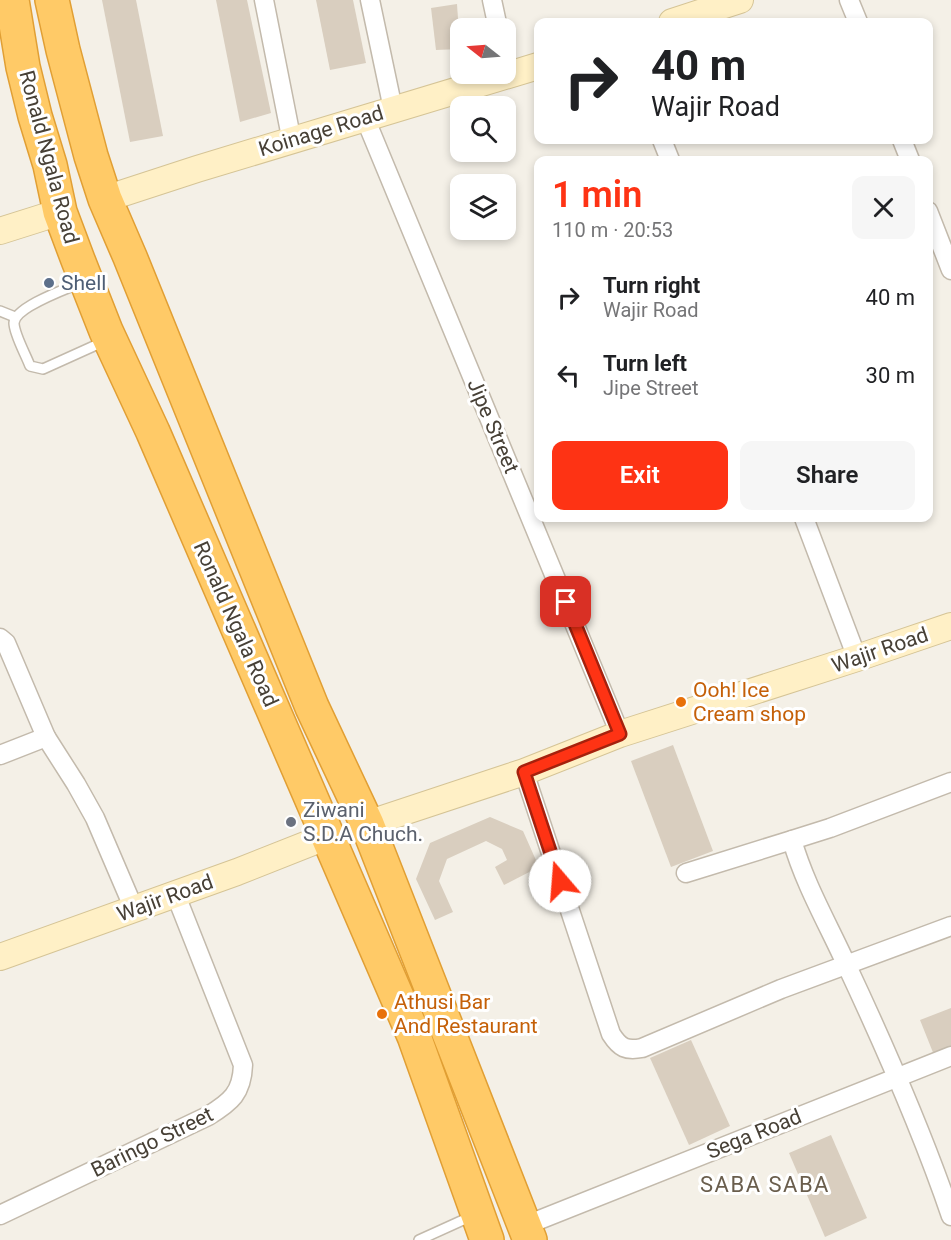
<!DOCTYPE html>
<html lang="en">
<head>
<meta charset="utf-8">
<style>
  body { margin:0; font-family:Roboto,sans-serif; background:#f6f6f6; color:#202124; height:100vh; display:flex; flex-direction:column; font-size:22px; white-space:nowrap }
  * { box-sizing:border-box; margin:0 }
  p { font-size:20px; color:#757577 }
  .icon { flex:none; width:33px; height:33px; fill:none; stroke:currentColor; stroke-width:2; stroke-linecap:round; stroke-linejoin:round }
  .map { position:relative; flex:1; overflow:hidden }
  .side { position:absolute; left:534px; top:156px; width:399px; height:366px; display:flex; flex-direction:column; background:#fff; border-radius:12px; box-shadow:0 3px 9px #0003 }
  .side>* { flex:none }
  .guide { position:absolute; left:534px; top:18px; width:399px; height:126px; border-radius:12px; box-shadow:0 3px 9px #0003; background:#fff; color:#202124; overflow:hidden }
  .needle { width:39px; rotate:287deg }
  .controls { position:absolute; left:450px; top:18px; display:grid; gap:12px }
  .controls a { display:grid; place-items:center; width:66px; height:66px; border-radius:12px; background:#fff; box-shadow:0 3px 9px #0003; font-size:30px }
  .pin { position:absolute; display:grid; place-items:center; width:51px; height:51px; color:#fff; margin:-26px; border-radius:12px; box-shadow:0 3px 9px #0006 }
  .me { position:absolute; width:66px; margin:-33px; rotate:342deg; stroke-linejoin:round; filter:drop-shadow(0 0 4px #0008) }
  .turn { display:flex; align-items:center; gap:21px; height:126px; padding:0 18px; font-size:27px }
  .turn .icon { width:78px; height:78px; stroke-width:2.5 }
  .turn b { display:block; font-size:42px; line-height:51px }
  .round { display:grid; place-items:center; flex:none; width:63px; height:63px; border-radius:12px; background:#f6f6f6 }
  .summary { display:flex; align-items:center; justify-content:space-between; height:102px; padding:0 18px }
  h1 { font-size:36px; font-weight:600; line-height:45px; color:#fe3314 }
  .button { display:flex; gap:12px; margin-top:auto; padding:12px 18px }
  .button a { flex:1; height:69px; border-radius:12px; background:#fe3314; color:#fff; font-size:24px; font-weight:600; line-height:69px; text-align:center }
  .button a+a { background:#f6f6f6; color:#202124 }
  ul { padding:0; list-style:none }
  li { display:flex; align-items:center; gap:18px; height:78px; padding:0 18px }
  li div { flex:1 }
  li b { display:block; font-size:22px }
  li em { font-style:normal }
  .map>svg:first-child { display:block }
</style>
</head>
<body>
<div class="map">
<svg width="951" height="1240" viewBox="0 0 951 1240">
  <rect width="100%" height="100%" fill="#f4f0e7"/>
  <g fill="#d9cebf">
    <polygon points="102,0 136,0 163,136 130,142"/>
    <polygon points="216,0 247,0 271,113 240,122"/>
    <polygon points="316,0 353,0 366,63 330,70"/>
    <polygon points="457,4 460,49 436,50 431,8"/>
    <polygon points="673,745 713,851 671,867 631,761"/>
    <polygon points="490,817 523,831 539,867 504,885 495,867 507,860 502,849 486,841 447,859 439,881 453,912 435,920 416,879 430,843"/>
    <polygon points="951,1008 951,1048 934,1055 920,1020"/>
    <polygon points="691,1040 730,1126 689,1145 650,1058"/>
    <polygon points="831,1135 867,1218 825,1237 789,1153"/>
  </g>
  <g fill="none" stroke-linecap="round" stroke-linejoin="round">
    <g stroke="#c3baac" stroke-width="12">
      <g id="lane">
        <path d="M80,283C66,289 15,307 14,323C14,334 26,355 30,366L43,369L105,341"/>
        <polyline points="0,311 15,317"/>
        <polyline points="419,1240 472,1216"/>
      </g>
    </g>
    <g stroke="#c3baac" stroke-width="21">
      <g id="street">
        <polyline points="264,0 292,142"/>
        <polyline points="370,0 393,109"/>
        <polyline points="492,0 498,28"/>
        <polyline points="849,0 858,22"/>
        <polyline points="365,118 620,734"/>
        <polyline points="662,140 670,160"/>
        <polyline points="902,140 910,160"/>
        <polyline points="928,211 951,270"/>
        <polyline points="804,518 857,658"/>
        <polyline points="0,638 6,643 46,737"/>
        <polyline points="0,755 46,737 76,784 95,818 134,909"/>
        <path d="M524,772L611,1034C620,1048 626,1051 642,1048L781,989L951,926"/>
        <path d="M951,782L830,828L792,840C805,885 828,924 847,966C885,1047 922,1131 951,1216"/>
        <polyline points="686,873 792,840"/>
        <path d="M0,1215L208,1116C231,1102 242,1093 243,1065L175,893"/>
        <polyline points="524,1226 951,1056"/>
      </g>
    </g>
    <g stroke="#d5c496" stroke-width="28">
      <g id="secondary">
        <polyline points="672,22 740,0"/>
        <polyline points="105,199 197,169 538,66"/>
        <polyline points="0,231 60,212"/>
        <polyline points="367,824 524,772 620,734 857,658 951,626"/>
        <polyline points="0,957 237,872 328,836"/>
      </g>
    </g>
    <g stroke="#e19f34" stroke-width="36">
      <g id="highway">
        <polyline points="12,0 23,67 35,116 50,165 60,212 78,260 106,331 153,432 414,1036 487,1240"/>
        <polyline points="52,0 63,50 91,156 105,199 130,257 312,707 367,824 530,1240"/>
      </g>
    </g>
    <use href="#lane" stroke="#fff" stroke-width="9"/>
    <use href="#street" stroke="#fff" stroke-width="18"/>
    <use href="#secondary" stroke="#fff0c6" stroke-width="26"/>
    <use href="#highway" stroke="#ffca67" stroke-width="33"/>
  </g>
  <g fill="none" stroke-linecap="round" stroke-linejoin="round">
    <g stroke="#a5210d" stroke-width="15">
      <polyline id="route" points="560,881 524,772 620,734 566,602"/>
    </g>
    <use href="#route" stroke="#fe3314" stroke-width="10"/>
  </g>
  <circle fill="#5c6f8a" stroke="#fff" stroke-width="2" cx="49" cy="283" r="6"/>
  <g fill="#e8710a" stroke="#fff" stroke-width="2">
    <circle cx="681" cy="702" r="6"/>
    <circle cx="382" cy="1014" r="6"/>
  </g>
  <circle fill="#6b7280" stroke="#fff" stroke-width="2" cx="291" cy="822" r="6"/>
  <g text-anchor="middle" stroke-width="6" stroke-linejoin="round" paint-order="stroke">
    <g font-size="21" fill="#474036" stroke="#fff">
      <text transform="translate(321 131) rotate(-17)" y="7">Koinage Road</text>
      <text transform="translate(49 157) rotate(75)" y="7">Ronald Ngala Road</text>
      <text transform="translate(493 426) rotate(67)" y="7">Jipe Street</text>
      <text transform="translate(236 624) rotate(66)" y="7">Ronald Ngala Road</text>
      <text transform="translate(880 650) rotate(-19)" y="7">Wajir Road</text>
      <text transform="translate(165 898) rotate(-20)" y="7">Wajir Road</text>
      <text transform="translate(754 1134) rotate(-22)" y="7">Sega Road</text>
      <text transform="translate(152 1142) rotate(-26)" y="7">Baringo Street</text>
    </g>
    <g font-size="21" fill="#4e5e75" stroke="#fff" text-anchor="start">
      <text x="61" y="290">Shell</text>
    </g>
    <g font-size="21" fill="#c56008" stroke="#fff" text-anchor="start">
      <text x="693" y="697">Ooh! Ice<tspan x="693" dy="24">Cream shop</tspan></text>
      <text x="394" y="1009">Athusi Bar<tspan x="394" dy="24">And Restaurant</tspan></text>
    </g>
    <g font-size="21" fill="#5b616d" stroke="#fff" text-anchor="start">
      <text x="303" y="817">Ziwani<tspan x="303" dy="24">S.D.A Chuch.</tspan></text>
    </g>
    <g font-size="22" letter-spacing="1.5" fill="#6a5e4d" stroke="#fff">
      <text x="765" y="1192">SABA SABA</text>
    </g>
  </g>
</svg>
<div class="controls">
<a><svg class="needle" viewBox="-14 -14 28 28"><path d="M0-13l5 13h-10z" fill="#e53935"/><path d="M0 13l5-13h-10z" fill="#757577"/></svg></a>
<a><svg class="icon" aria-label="search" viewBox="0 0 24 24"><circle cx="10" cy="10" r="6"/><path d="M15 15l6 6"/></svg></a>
<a><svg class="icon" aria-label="layers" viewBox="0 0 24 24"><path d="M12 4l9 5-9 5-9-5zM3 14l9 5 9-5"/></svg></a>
</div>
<div class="pin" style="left:566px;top:602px;background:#d93025"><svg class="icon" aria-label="arrive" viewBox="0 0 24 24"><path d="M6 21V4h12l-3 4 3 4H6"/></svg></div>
<svg class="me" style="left:560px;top:881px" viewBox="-20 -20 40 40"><circle r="19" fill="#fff"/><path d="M0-13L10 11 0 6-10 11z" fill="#fe3314"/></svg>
<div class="guide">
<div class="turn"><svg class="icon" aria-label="right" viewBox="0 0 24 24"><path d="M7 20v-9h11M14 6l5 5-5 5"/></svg><div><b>40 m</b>Wajir Road</div></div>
</div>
<section class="side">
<div class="summary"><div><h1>1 min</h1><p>110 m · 20:53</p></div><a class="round"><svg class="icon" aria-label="close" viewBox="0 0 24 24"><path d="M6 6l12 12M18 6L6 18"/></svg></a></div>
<ul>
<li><svg class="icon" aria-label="right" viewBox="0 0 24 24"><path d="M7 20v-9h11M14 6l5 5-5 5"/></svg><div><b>Turn right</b><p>Wajir Road</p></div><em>40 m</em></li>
<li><svg class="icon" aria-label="left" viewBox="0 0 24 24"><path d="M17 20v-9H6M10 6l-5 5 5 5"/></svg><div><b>Turn left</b><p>Jipe Street</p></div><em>30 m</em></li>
</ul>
<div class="button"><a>Exit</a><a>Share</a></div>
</section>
</div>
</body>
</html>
